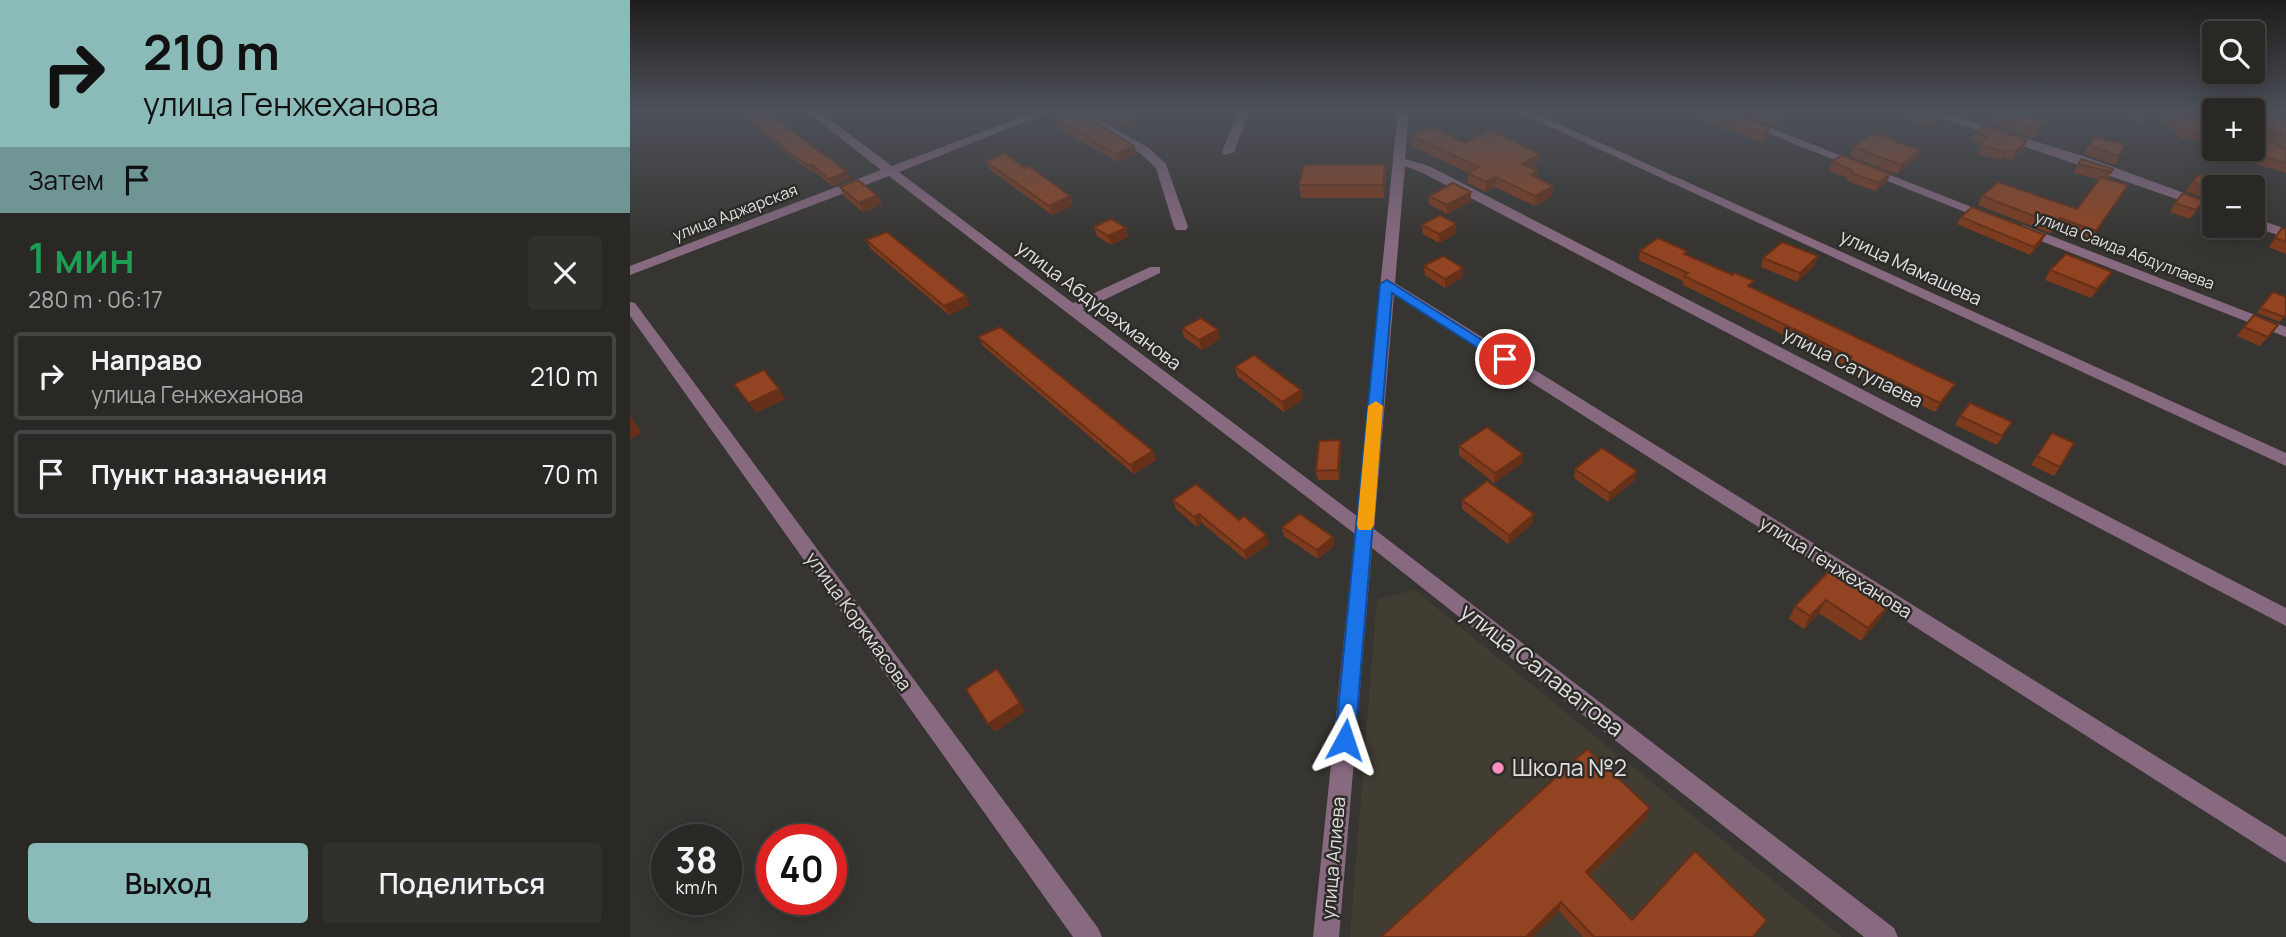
<!DOCTYPE html>
<html lang="ru">
<head>
<meta charset="utf-8">
<style>
  body { margin:0; font-family:Manrope,sans-serif; background:#31302d; color:#f1f3f6; height:100vh; display:flex; flex-direction:column; font-size:26px; white-space:nowrap }
  * { box-sizing:border-box; margin:0 }
  p { font-size:23px; color:#a5a6a7 }
  .icon { flex:none; width:38px; height:38px; fill:none; stroke:currentColor; stroke-width:2; stroke-linecap:round; stroke-linejoin:round }
  .map { position:relative; flex:1; overflow:hidden }
  .panel { display:flex; flex-direction:column; background:#292825; width:630px }
  .panel>* { flex:none }
  .hud { background:#8bbbb9; color:#111; overflow:hidden }
  .controls { position:absolute; left:1572px; top:21px; display:grid; gap:14px }
  .controls a { display:grid; place-items:center; width:63px; height:63px; border-radius:7px; background:#292825; box-shadow:0 4px 18px #0003,0 0 0 2px #454442; font-size:35px }
  .speed { position:absolute; left:21px; top:824px; display:flex; gap:14px; font-size:35px; font-weight:700; text-align:center }
  .speed>* { display:grid; place-content:center; width:91px; height:91px; border-radius:50%; background:#292825; box-shadow:0 4px 18px #0003,0 0 0 2px #454442; line-height:1 }
  .speed small { font-size:18px; font-weight:400 }
  .speed .limit { border:10px solid #d22; background:#fff; color:#111 }
  .pin { position:absolute; display:grid; place-items:center; width:60px; height:60px; color:#fff; margin:-30px; border:4px solid #fff; border-radius:50%; box-shadow:0 2px 7px #0007 }
  .me { position:absolute; width:77px; margin:-38px; rotate:5deg; stroke-linejoin:round; filter:drop-shadow(0 0 5px #0008) }
  .turn { display:flex; align-items:center; gap:24px; height:147px; padding:0 28px; font-size:32px }
  .turn .icon { width:91px; height:91px; stroke-width:2.5 }
  .turn b { display:block; font-size:49px; line-height:60px }
  .then { display:flex; align-items:center; height:66px; padding:0 28px; background:#0003; gap:14px; font-size:26px }
  .round { display:grid; place-items:center; flex:none; width:74px; height:74px; border-radius:7px; background:#31302d }
  .headline { display:flex; align-items:center; justify-content:space-between; height:119px; padding:0 28px }
  h1 { font-size:42px; font-weight:600; line-height:52px; color:#1e9e55 }
  .action { display:flex; gap:14px; margin-top:auto; padding:14px 28px }
  .action a { flex:1; height:80px; border-radius:7px; background:#8bbbb9; color:#111; font-size:28px; font-weight:600; line-height:80px; text-align:center }
  .action a+a { background:#31302d; color:#f1f3f6 }
  ul { padding:0; list-style:none }
  li { display:flex; align-items:center; gap:21px; height:88px; margin:0 14px 10px; padding:0 14px; border:4px solid #454442; border-radius:7px }
  li div { flex:1 }
  li b { display:block; font-size:26px }
  li em { font-style:normal }
  main { display:flex; flex:1; min-height:0 }
  .map>svg:first-child { display:block }
</style>
</head>
<body>
<main>
<section class="panel">
<div class="hud">
<div class="turn"><svg class="icon" aria-label="right" viewBox="0 0 24 24"><path d="M7 20v-9h11M14 6l5 5-5 5"/></svg><div><b>210 m</b>улица Генжеханова</div></div>
<div class="then">Затем<svg class="icon" aria-label="arrive" viewBox="0 0 24 24"><path d="M6 21V4h12l-3 4 3 4H6"/></svg></div>
</div>
<div class="headline"><div><h1>1 мин</h1><p>280 m · 06:17</p></div><a class="round"><svg class="icon" aria-label="close" viewBox="0 0 24 24"><path d="M6 6l12 12M18 6L6 18"/></svg></a></div>
<ul>
<li><svg class="icon" aria-label="right" viewBox="0 0 24 24"><path d="M7 20v-9h11M14 6l5 5-5 5"/></svg><div><b>Направо</b><p>улица Генжеханова</p></div><em>210 m</em></li>
<li><svg class="icon" aria-label="arrive" viewBox="0 0 24 24"><path d="M6 21V4h12l-3 4 3 4H6"/></svg><div><b>Пункт назначения</b></div><em>70 m</em></li>
</ul>
<div class="action"><a>Выход</a><a>Поделиться</a></div>
</section>
<div class="map">
<svg width="1656" height="937" viewBox="0 0 1656 937">
  <rect width="100%" height="100%" fill="#373531"/>
  <polygon fill="#423d33" points="785,590 1212,937 720,937 747,599"/>
  <g fill="none" stroke-linecap="round" stroke-linejoin="round">
    <g fill="#876980" fill-rule="evenodd">
      <polygon points="175,110 187,110 262,166 410,110 424,110 269,172 443,303 520,267 530,267 530,273 453,310 727,516 768,110 779,110 775,159 799,166 1656,608 1656,626 791,172 775,166 765,283 1656,837 1656,863 764,295 744,529 1264,928 1268,937 1234,937 742,548 709,937 683,937 725,534 259,176 0,275 0,266 251,170"/>
      <polygon points="439,110 451,110 518,147 536,164 558,227 556,230 546,230 544,227 526,168 510,153"/>
      <polygon points="608,110 620,110 604,152 594,155 592,152"/>
      <polygon points="884,110 898,110 1656,453 1656,466"/>
      <polygon points="1080,110 1095,110 1367,217 1365,220 1355,220"/>
      <polygon points="1289,110 1305,110 1453,156 1584,204 1584,212"/>
      <polygon points="1622,134 1656,149 1656,157 1622,142"/>
      <polygon points="1622,217 1656,229 1656,238 1622,226"/>
      <polygon points="1393,225 1656,327 1656,337 1388,232 1388,226"/>
      <polygon points="0,302 5,303 468,928 472,937 443,937 0,316"/>
    </g>
  </g>
  <g fill="#7e3a1d">
    <polygon points="109,110 134,110 217,172 221,179 202,186 186,172 184,173 167,161 112,115"/>
    <polygon points="461,110 495,110 509,117 510,122 491,129 462,113"/>
    <polygon points="1042,110 1095,110 1140,127 1138,136 1131,142"/>
    <polygon points="1101,110 1168,110 1148,127"/>
    <polygon points="1249,110 1308,110 1313,112 1310,120 1301,127"/>
    <polygon points="1472,110 1647,110 1656,113 1656,148 1624,132 1622,135 1622,110 1584,110 1584,140 1552,139 1520,110 1519,116 1514,123"/>
    <polygon points="1363,116 1416,121 1412,129 1404,138 1360,124"/>
    <polygon points="424,118 504,146 507,154 487,162 427,127"/>
    <polygon points="1346,133 1397,140 1393,149 1382,160 1374,158 1371,160 1347,154 1352,144 1342,141"/>
    <polygon points="782,136 909,154 908,164 901,168 908,179 923,186 922,196 905,206 865,187 856,192 838,183 838,173 839,173 782,146"/>
    <polygon points="1464,136 1495,145 1485,165 1454,154"/>
    <polygon points="1223,147 1287,158 1267,174 1220,156"/>
    <polygon points="1656,149 1656,173 1606,158 1611,150"/>
    <polygon points="1451,159 1483,169 1478,179 1493,194 1461,239 1426,227 1420,233 1348,205 1352,196 1447,209 1469,179 1443,173"/>
    <polygon points="355,161 395,168 440,196 443,205 422,215 359,169"/>
    <polygon points="1202,162 1260,174 1257,182 1245,191 1217,181 1218,178 1199,171"/>
    <polygon points="755,165 756,178 754,198 671,198 669,185"/>
    <polygon points="1562,182 1589,182 1586,187 1584,187 1584,191 1577,199 1556,191"/>
    <polygon points="210,187 247,195 252,204 233,212 214,196"/>
    <polygon points="841,192 841,201 817,214 799,204 799,196"/>
    <polygon points="1574,201 1560,219 1540,212 1545,203"/>
    <polygon points="1331,217 1415,235 1411,243 1400,255 1327,224"/>
    <polygon points="792,225 826,233 809,243 793,234"/>
    <polygon points="464,227 496,228 498,237 481,245 467,236"/>
    <polygon points="1652,228 1656,229 1656,254 1639,247"/>
    <polygon points="236,240 340,305 319,315 241,249"/>
    <polygon points="1010,251 1056,255 1122,287 1320,393 1305,412 1216,369 1217,366 1053,285 1053,281 1009,260"/>
    <polygon points="1133,258 1185,265 1167,282 1131,267"/>
    <polygon points="794,266 833,277 815,288 795,275"/>
    <polygon points="1420,270 1482,272 1476,281 1461,298 1415,280"/>
    <polygon points="1643,292 1656,314 1650,322 1627,313"/>
    <polygon points="1624,315 1648,325 1630,346 1607,336"/>
    <polygon points="552,328 590,339 572,350 554,337"/>
    <polygon points="348,337 523,451 526,460 504,474 353,346"/>
    <polygon points="605,367 673,399 654,412 607,376"/>
    <polygon points="1330,416 1382,422 1367,445 1325,425"/>
    <polygon points="1422,433 1430,467 1424,476 1401,465"/>
    <polygon points="829,446 893,454 892,463 864,483 829,455"/>
    <polygon points="711,449 709,480 688,480 686,471"/>
    <polygon points="945,469 1005,480 978,502 944,478"/>
    <polygon points="543,500 609,520 639,544 616,560 572,523 567,527 546,509"/>
    <polygon points="832,500 903,523 878,544 832,509"/>
    <polygon points="652,527 703,537 704,546 688,559 654,536"/>
    <polygon points="1202,568 1251,618 1231,641 1189,613 1174,629 1159,619 1165,606"/>
    <polygon points="1016,819 960,876 1002,920 1124,937 953,937 929,911 752,937"/>
  </g>
  <g fill="#663018">
    <polygon points="1161,110 1168,110 1148,127 1150,119"/>
    <polygon points="1313,112 1310,120 1301,127 1304,119"/>
    <polygon points="509,117 510,122 491,129 490,125"/>
    <polygon points="1656,117 1656,123 1646,119"/>
    <polygon points="1416,121 1412,129 1404,138 1408,130"/>
    <polygon points="1140,127 1138,136 1131,142 1134,133"/>
    <polygon points="1397,140 1393,149 1382,160 1386,152"/>
    <polygon points="504,146 507,154 487,162 485,154"/>
    <polygon points="1290,150 1287,158 1267,174 1271,165"/>
    <polygon points="909,154 908,164 891,174 892,164"/>
    <polygon points="182,165 186,172 184,173 180,166"/>
    <polygon points="755,165 756,178 754,198 753,185"/>
    <polygon points="908,171 908,182 901,175"/>
    <polygon points="217,172 221,179 202,186 199,179"/>
    <polygon points="1260,174 1257,182 1245,191 1248,183"/>
    <polygon points="866,177 865,187 856,192 856,182"/>
    <polygon points="1498,185 1493,194 1461,239 1466,231"/>
    <polygon points="923,186 922,196 905,206 905,196"/>
    <polygon points="841,192 841,201 817,214 817,205"/>
    <polygon points="247,195 252,204 233,212 229,203"/>
    <polygon points="440,196 443,205 422,215 419,206"/>
    <polygon points="1430,218 1426,227 1420,233 1425,224"/>
    <polygon points="826,224 826,233 809,243 809,234"/>
    <polygon points="496,228 498,237 481,245 478,236"/>
    <polygon points="1415,235 1411,243 1400,255 1404,247"/>
    <polygon points="1188,256 1185,265 1167,282 1170,273"/>
    <polygon points="833,268 833,277 815,288 815,279"/>
    <polygon points="1482,272 1476,281 1461,298 1467,289"/>
    <polygon points="336,296 340,305 319,315 314,306"/>
    <polygon points="588,330 590,339 572,350 569,340"/>
    <polygon points="1325,384 1320,393 1305,412 1310,403"/>
    <polygon points="149,389 156,399 126,413 119,403"/>
    <polygon points="671,390 673,399 654,412 652,402"/>
    <polygon points="0,415 12,433 0,439"/>
    <polygon points="710,440 711,449 709,480 708,470"/>
    <polygon points="523,451 526,460 504,474 500,465"/>
    <polygon points="893,454 892,463 864,483 865,473"/>
    <polygon points="1007,471 1005,480 978,502 980,493"/>
    <polygon points="569,514 572,523 567,527 564,517"/>
    <polygon points="904,514 903,523 878,544 879,535"/>
    <polygon points="636,535 639,544 616,560 614,551"/>
    <polygon points="703,537 704,546 688,559 687,550"/>
    <polygon points="1196,600 1189,613 1174,629 1180,616"/>
    <polygon points="1259,605 1251,618 1231,641 1238,628"/>
    <polygon points="390,703 396,711 365,732 358,724"/>
    <polygon points="1020,808 1016,819 953,882 956,872"/>
    <polygon points="931,902 929,911 903,937 896,937"/>
  </g>
  <g fill="#924422" stroke="#663018" stroke-width="2">
    <polygon points="110,110 134,110 217,172 199,179 182,165 180,166 163,155"/>
    <polygon points="445,110 504,146 485,154 424,118"/>
    <polygon points="462,110 495,110 509,117 490,125"/>
    <polygon points="1067,110 1095,110 1140,127 1134,133"/>
    <polygon points="1125,110 1161,110 1150,119"/>
    <polygon points="1277,110 1308,110 1313,112 1304,119"/>
    <polygon points="1370,110 1378,110 1416,121 1408,130 1363,116"/>
    <polygon points="1500,110 1520,110 1519,116"/>
    <polygon points="1532,110 1587,110 1584,110 1584,132 1557,132"/>
    <polygon points="1590,110 1647,110 1656,113 1656,117 1646,119 1656,123 1656,137 1628,124 1625,125 1625,132 1622,132 1622,110"/>
    <polygon points="1353,125 1397,140 1386,152 1378,150 1375,152 1351,145 1357,136 1346,133"/>
    <polygon points="800,127 835,143 861,130 909,154 892,164 908,171 901,175 923,186 905,196 866,177 856,182 838,173 849,167 782,136"/>
    <polygon points="1244,133 1290,150 1271,165 1223,147"/>
    <polygon points="1464,136 1495,145 1489,156 1459,145"/>
    <polygon points="1629,137 1656,149 1656,163 1611,150 1613,149 1622,149 1622,142"/>
    <polygon points="375,153 395,168 399,166 440,196 419,206 355,161"/>
    <polygon points="1212,155 1260,174 1248,183 1220,172 1222,170 1202,162"/>
    <polygon points="1451,159 1483,169 1481,172 1448,164"/>
    <polygon points="674,165 755,165 753,185 669,185"/>
    <polygon points="1568,175 1589,182 1585,187 1584,187 1583,190 1562,182"/>
    <polygon points="1471,177 1498,185 1466,231 1430,218 1425,224 1352,196 1368,182 1447,209"/>
    <polygon points="228,180 247,195 229,203 210,187"/>
    <polygon points="823,183 841,192 817,205 799,196"/>
    <polygon points="1553,193 1574,201 1566,210 1545,203"/>
    <polygon points="1342,207 1415,235 1404,247 1331,217"/>
    <polygon points="810,215 826,224 809,234 792,225"/>
    <polygon points="481,219 496,228 478,236 464,227"/>
    <polygon points="1652,228 1656,229 1656,242 1645,238"/>
    <polygon points="257,232 336,296 314,306 236,240"/>
    <polygon points="1028,238 1057,251 1054,254 1103,275 1105,273 1124,281 1118,286 1325,384 1310,403 1220,360 1222,357 1054,276 1058,273 1010,251"/>
    <polygon points="1152,242 1188,256 1170,273 1133,258"/>
    <polygon points="1436,254 1482,272 1467,289 1420,270"/>
    <polygon points="813,256 833,268 815,279 794,266"/>
    <polygon points="1643,292 1656,297 1656,314 1654,317 1630,308"/>
    <polygon points="1624,315 1648,325 1638,337 1614,327"/>
    <polygon points="571,318 588,330 569,340 552,328"/>
    <polygon points="370,327 523,451 500,465 348,337"/>
    <polygon points="624,355 671,390 652,402 605,367"/>
    <polygon points="134,370 149,389 119,403 104,384"/>
    <polygon points="1340,403 1382,422 1372,436 1330,416"/>
    <polygon points="857,427 893,454 865,473 829,446"/>
    <polygon points="1422,433 1444,443 1430,467 1407,456"/>
    <polygon points="710,440 708,470 686,471 689,441"/>
    <polygon points="972,448 1007,471 980,493 945,469"/>
    <polygon points="857,481 904,514 879,535 832,500"/>
    <polygon points="566,484 609,520 614,516 636,535 614,551 569,514 564,517 543,500"/>
    <polygon points="670,514 703,537 687,550 652,527"/>
    <polygon points="1202,568 1259,605 1238,628 1196,600 1180,616 1165,606"/>
    <polygon points="367,669 390,703 358,724 336,689"/>
    <polygon points="957,749 1020,808 956,872 1002,920 1065,851 1137,920 1123,937 964,937 931,902 896,937 753,937 752,936"/>
  </g>
  <linearGradient id="sky" x2="0" y2="1"><stop stop-color="#1e1d1b"/><stop offset="0.46" stop-color="#4d515a"/><stop offset="1" stop-color="#4d515a" stop-opacity="0"/></linearGradient>
  <rect width="1656" height="241" fill="url(#sky)"/>
  <polygon fill="#1a73e8" stroke="#114b97" stroke-width="2" points="757,280 882,359 880,362 870,362 762,293 725,740 722,746 715,749 708,746 705,740 750,284"/>
  <polygon fill="#f59e0b" points="746,401 753,406 744,525 741,530 729,530 727,525 738,406"/>
  <circle fill="#fe8ebd" stroke="#2d2b27" stroke-width="2.5" cx="868" cy="768" r="7"/>
  <g text-anchor="middle" stroke-width="5" stroke-linejoin="round" paint-order="stroke">
    <g font-size="16" fill="#e0dfdd" stroke="#2d2b27">
      <text transform="translate(105 212) rotate(-21)" y="6">улица Аджарская</text>
      <text transform="translate(1495 250) rotate(21)" y="6">улица Саида Абдуллаева</text>
    </g>
    <g font-size="19" fill="#e0dfdd" stroke="#2d2b27">
      <text transform="translate(1281 267) rotate(25)" y="7">улица Мамашева</text>
      <text transform="translate(469 305) rotate(37)" y="7">улица Абдурахманова</text>
      <text transform="translate(1223 367) rotate(27)" y="7">улица Сатулаева</text>
      <text transform="translate(1206 567) rotate(32)" y="7">улица Генжеханова</text>
      <text transform="translate(229 621) rotate(54)" y="7">улица Коркмасова</text>
      <text transform="translate(703 858) rotate(-85)" y="7">улица Алиева</text>
    </g>
    <g font-size="23" fill="#e0dfdd" stroke="#2d2b27">
      <text transform="translate(912 670) rotate(38)" y="8">улица Салаватова</text>
    </g>
    <g font-size="23" fill="#e0dfdd" stroke="#2d2b27" text-anchor="start">
      <text x="882" y="776">Школа №2</text>
    </g>
  </g>
</svg>
<div class="controls">
<a><svg class="icon" aria-label="search" viewBox="0 0 24 24"><circle cx="10" cy="10" r="6"/><path d="M15 15l6 6"/></svg></a>
<a>+</a>
<a>−</a>
</div>
<div class="speed"><div>38<small>km/h</small></div><div class="limit">40</div></div>
<div class="pin" style="left:875px;top:359px;background:#d93025"><svg class="icon" aria-label="arrive" viewBox="0 0 24 24"><path d="M6 21V4h12l-3 4 3 4H6"/></svg></div>
<svg class="me" style="left:715px;top:740px" viewBox="-20 -20 40 40"><path d="M0-17L14 15 0 8-14 15z" fill="#1a73e8" stroke="#fff" stroke-width="4"/></svg>
</div>
</main>
</body>
</html>
